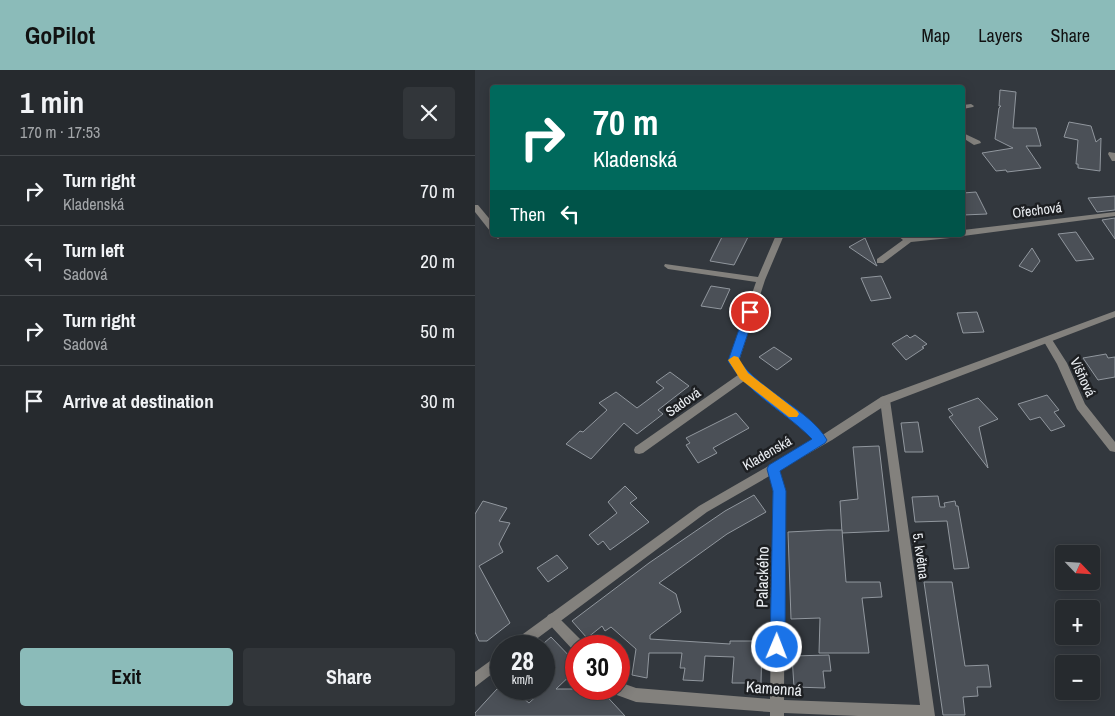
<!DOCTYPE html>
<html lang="en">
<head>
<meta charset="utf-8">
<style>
  body { margin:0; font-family:"Archivo Narrow",sans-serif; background:#32363a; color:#f1f3f6; height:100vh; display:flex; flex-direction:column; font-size:19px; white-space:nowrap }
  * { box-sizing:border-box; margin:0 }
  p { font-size:16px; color:#a4a7aa }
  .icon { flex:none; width:28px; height:28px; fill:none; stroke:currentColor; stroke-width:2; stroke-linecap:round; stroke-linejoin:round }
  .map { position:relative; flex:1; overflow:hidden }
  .panel { display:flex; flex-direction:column; background:#262a2e; width:475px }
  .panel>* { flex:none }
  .banner { position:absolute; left:15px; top:15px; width:475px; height:152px; border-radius:5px; box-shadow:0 2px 12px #0003,0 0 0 1px #42464a; background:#00695c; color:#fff; overflow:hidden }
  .needle { width:32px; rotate:115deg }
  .controls { position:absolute; left:580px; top:475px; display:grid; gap:10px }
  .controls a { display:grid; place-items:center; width:45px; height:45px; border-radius:5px; background:#262a2e; box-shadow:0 2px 12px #0003,0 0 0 1px #42464a; font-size:25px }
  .speed { position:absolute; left:15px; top:565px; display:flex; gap:10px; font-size:25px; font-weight:700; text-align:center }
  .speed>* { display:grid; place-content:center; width:65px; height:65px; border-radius:50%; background:#262a2e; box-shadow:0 2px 12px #0003,0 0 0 1px #42464a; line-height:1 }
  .speed small { font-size:12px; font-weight:400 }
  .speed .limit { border:8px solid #d22; background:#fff; color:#111 }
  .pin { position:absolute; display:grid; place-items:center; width:42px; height:42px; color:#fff; margin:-21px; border:2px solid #fff; border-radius:50%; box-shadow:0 1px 5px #0007 }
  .me { position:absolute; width:55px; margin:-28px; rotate:1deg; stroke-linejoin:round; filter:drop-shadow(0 0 4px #0008) }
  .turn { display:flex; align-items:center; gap:18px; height:105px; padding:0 20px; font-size:22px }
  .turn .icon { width:65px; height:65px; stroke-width:2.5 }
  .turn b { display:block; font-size:35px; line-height:42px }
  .then { display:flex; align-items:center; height:48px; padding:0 20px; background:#0003; gap:10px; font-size:19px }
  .round { display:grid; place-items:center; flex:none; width:52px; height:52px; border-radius:5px; background:#32363a }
  .headline { display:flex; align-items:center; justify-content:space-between; height:85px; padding:0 20px }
  h1 { font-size:30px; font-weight:800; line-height:38px }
  .primary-button { display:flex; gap:10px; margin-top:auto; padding:10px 20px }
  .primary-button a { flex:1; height:58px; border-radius:5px; background:#8bbbb9; color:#111; font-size:20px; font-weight:800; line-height:58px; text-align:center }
  .primary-button a+a { background:#32363a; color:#f1f3f6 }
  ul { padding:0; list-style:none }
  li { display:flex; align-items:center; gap:15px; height:70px; padding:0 20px; border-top:1px solid #42464a }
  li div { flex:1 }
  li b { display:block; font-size:19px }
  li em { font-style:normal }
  header { display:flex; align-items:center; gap:30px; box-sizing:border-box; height:70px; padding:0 25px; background:#8bbbb9; color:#111 }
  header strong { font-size:24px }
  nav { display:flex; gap:28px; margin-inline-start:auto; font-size:18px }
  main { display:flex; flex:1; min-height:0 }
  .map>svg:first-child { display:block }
</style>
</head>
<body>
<header>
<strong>GoPilot</strong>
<nav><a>Map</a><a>Layers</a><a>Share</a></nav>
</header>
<main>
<section class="panel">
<div class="headline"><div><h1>1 min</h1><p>170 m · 17:53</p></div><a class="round"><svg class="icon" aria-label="close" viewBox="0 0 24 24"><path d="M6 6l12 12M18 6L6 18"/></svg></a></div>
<ul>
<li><svg class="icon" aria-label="right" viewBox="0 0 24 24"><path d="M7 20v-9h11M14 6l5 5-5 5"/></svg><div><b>Turn right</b><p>Kladenská</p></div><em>70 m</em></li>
<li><svg class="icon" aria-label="left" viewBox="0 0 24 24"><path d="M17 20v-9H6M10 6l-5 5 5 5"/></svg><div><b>Turn left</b><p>Sadová</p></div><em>20 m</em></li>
<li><svg class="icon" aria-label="right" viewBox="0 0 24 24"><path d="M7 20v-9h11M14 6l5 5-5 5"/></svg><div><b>Turn right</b><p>Sadová</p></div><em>50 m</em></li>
<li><svg class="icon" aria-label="arrive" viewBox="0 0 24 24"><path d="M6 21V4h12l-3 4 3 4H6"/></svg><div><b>Arrive at destination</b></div><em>30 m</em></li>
</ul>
<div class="primary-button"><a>Exit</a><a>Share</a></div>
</section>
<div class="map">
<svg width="640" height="646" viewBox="0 0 640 646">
  <rect width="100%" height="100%" fill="#33383e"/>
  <g fill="#4b5057" stroke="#91979e">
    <polygon points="525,20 541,22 538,58 561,58 566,76 551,76 566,98 532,102 531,100 521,101 507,83 538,78 520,69 524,38 526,36 524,36"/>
    <polygon points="594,52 616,56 621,72 626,68 625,101 603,98 603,94 601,94 603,70 589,67"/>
    <polygon points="501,122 512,144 488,145 488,123"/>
    <polygon points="640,126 640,140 622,142 613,128"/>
    <polygon points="640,148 640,169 627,150"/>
    <polygon points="601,162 619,189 601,191 583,164"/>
    <polygon points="248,165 274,165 259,195 235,191"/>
    <polygon points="390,168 401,194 402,196 374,177"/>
    <polygon points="557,178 565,191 557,202 544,196"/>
    <polygon points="406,206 416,228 396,231 386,208"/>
    <polygon points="236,216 255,219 246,239 226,236"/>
    <polygon points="502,242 509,262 488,263 482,243"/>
    <polygon points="432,265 435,268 440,265 452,274 447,277 449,278 431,290 417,274"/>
    <polygon points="299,277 317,289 302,300 284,287"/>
    <polygon points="631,284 633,288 640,287 640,307 623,310 608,288"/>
    <polygon points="195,302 214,316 183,340 188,344 162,364 149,353 116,389 91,374 105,361 108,362 132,340 124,333 141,322 162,338 189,318 181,312"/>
    <polygon points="572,325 584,340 579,342 590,356 576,361 565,347 555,350 543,334"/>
    <polygon points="503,328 523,349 504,357 513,398 474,347 478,345 473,339"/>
    <polygon points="261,343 274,358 238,378 242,383 223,393 211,375 215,373 211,368"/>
    <polygon points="443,352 448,382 430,382 426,353"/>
    <polygon points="404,376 414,461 367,463 365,431 383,429 378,377"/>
    <polygon points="150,416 162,428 155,433 174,452 135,480 128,471 123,475 114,465 142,443 133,432"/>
    <polygon points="279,425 291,442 252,464 184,513 201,524 206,542 175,565 175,569 255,574 255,571 287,571 286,613 257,613 259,587 230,586 228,611 208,610 210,598 205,598 207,583 174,583 172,608 157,605 161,579 136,557 130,561 127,556 112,568 97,551 174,493 250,441"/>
    <polygon points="463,426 465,437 470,437 469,433 480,431 481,436 483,436 494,498 479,499 472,451 440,452 437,427"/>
    <polygon points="8,431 32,438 24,451 35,453 24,474 28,482 4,496 35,553 12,571 4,571 0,562 0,444"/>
    <polygon points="353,460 367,460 371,512 405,512 407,527 387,528 394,583 344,583 345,548 316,549 313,462"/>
    <polygon points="82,485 93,498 73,512 62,498"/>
    <polygon points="449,512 477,512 490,596 513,595 516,617 502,617 503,626 488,627 490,645 468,645"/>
    <polygon points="76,567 101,593 101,600 81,619 125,619 150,646 0,646 0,643 22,619 37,619 54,633 69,619 69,573"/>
    <polygon points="354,585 356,601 348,601 350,618 319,617 317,586"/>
  </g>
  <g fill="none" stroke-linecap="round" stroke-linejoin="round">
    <g fill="#83817d" fill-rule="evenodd">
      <polygon points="496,34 499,36 498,37 488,39 488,35"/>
      <polygon points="488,63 505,71 506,73 499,75 488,68"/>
      <polygon points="634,82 640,83 640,91 637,91 633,84"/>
      <polygon points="0,135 3,135 18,153 18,161 15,161 0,142"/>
      <polygon points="640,142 640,146 488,166 486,165 488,165 488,160"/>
      <polygon points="18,165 26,165 27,166 23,169"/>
      <polygon points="301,165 309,165 290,210 264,291 272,303 330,347 350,367 351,370 350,373 342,373 322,353 269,311 168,383 164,384 160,383 159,380 160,377 263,305 254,291 281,212 193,199 189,196 190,194 283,207"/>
      <polygon points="422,165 432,165 435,167 454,165 479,165 475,168 436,172 408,193 402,193 402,189 428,170"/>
      <polygon points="573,267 576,268 592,293 610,334 640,372 640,382 635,381 602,339 582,294 568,270"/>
      <polygon points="410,326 414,327 415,330 460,646 383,646 309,643 309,646 295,646 295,642 161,632 139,624 137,619 144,619 144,612 161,618 295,629 298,421 293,399 294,396 298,395 302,396 303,399 310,421 309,630 445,635 405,330 406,327"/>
      <polygon points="77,543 81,545 108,572 109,576 101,576 101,582 98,580 73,553 71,549 73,545"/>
    </g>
    <g fill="#83817d" fill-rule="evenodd">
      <polygon points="640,241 640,247 414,333 357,370 232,442 52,576 36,576 37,572 224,436 349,364 406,327"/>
      <polygon points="26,583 26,597 0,617 0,602"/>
    </g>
  </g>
  <path fill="#1a73e8" stroke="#114b97" d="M275,239L280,242L264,290C285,321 335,340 352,370L350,373L305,401L311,421L310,577L308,582L302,584L297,582L295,577L298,421L292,399L294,395L337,369C311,342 273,324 253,291L270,242Z"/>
  <polygon fill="#f59e0b" points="259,286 263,287 273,303 322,341 324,344 322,347 314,347 265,309 253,290"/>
  <g text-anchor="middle" stroke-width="5" stroke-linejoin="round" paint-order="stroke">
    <g font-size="14" fill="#ebeef2" stroke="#1d1f22">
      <text transform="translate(562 140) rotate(-7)" y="5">Ořechová</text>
      <text transform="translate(608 307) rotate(65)" y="5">Višňová</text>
      <text transform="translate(208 332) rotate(-35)" y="5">Sadová</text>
      <text transform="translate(292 383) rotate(-30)" y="5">Kladenská</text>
      <text transform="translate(446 486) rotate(82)" y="5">5. května</text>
    </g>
    <g font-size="16" fill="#ebeef2" stroke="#1d1f22">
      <text transform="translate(287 507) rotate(-89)" y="6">Palackého</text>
      <text transform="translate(299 618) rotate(4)" y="6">Kamenná</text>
    </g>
  </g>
</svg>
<div class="controls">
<a><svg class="needle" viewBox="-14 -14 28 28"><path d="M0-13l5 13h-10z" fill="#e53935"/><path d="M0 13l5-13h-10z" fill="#a4a7aa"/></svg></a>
<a>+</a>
<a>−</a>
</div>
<div class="speed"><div>28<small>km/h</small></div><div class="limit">30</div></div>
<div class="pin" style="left:275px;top:242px;background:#d93025"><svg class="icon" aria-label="arrive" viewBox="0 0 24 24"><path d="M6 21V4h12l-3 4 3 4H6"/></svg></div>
<svg class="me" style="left:302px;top:577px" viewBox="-20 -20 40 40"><circle r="17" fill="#1a73e8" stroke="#fff" stroke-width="3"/><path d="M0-11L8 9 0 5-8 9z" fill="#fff"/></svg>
<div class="banner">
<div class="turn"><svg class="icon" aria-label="right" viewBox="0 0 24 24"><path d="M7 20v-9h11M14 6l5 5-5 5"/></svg><div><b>70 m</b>Kladenská</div></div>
<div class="then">Then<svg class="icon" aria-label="left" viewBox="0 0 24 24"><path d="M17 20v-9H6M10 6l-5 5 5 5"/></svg></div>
</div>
</div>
</main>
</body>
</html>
